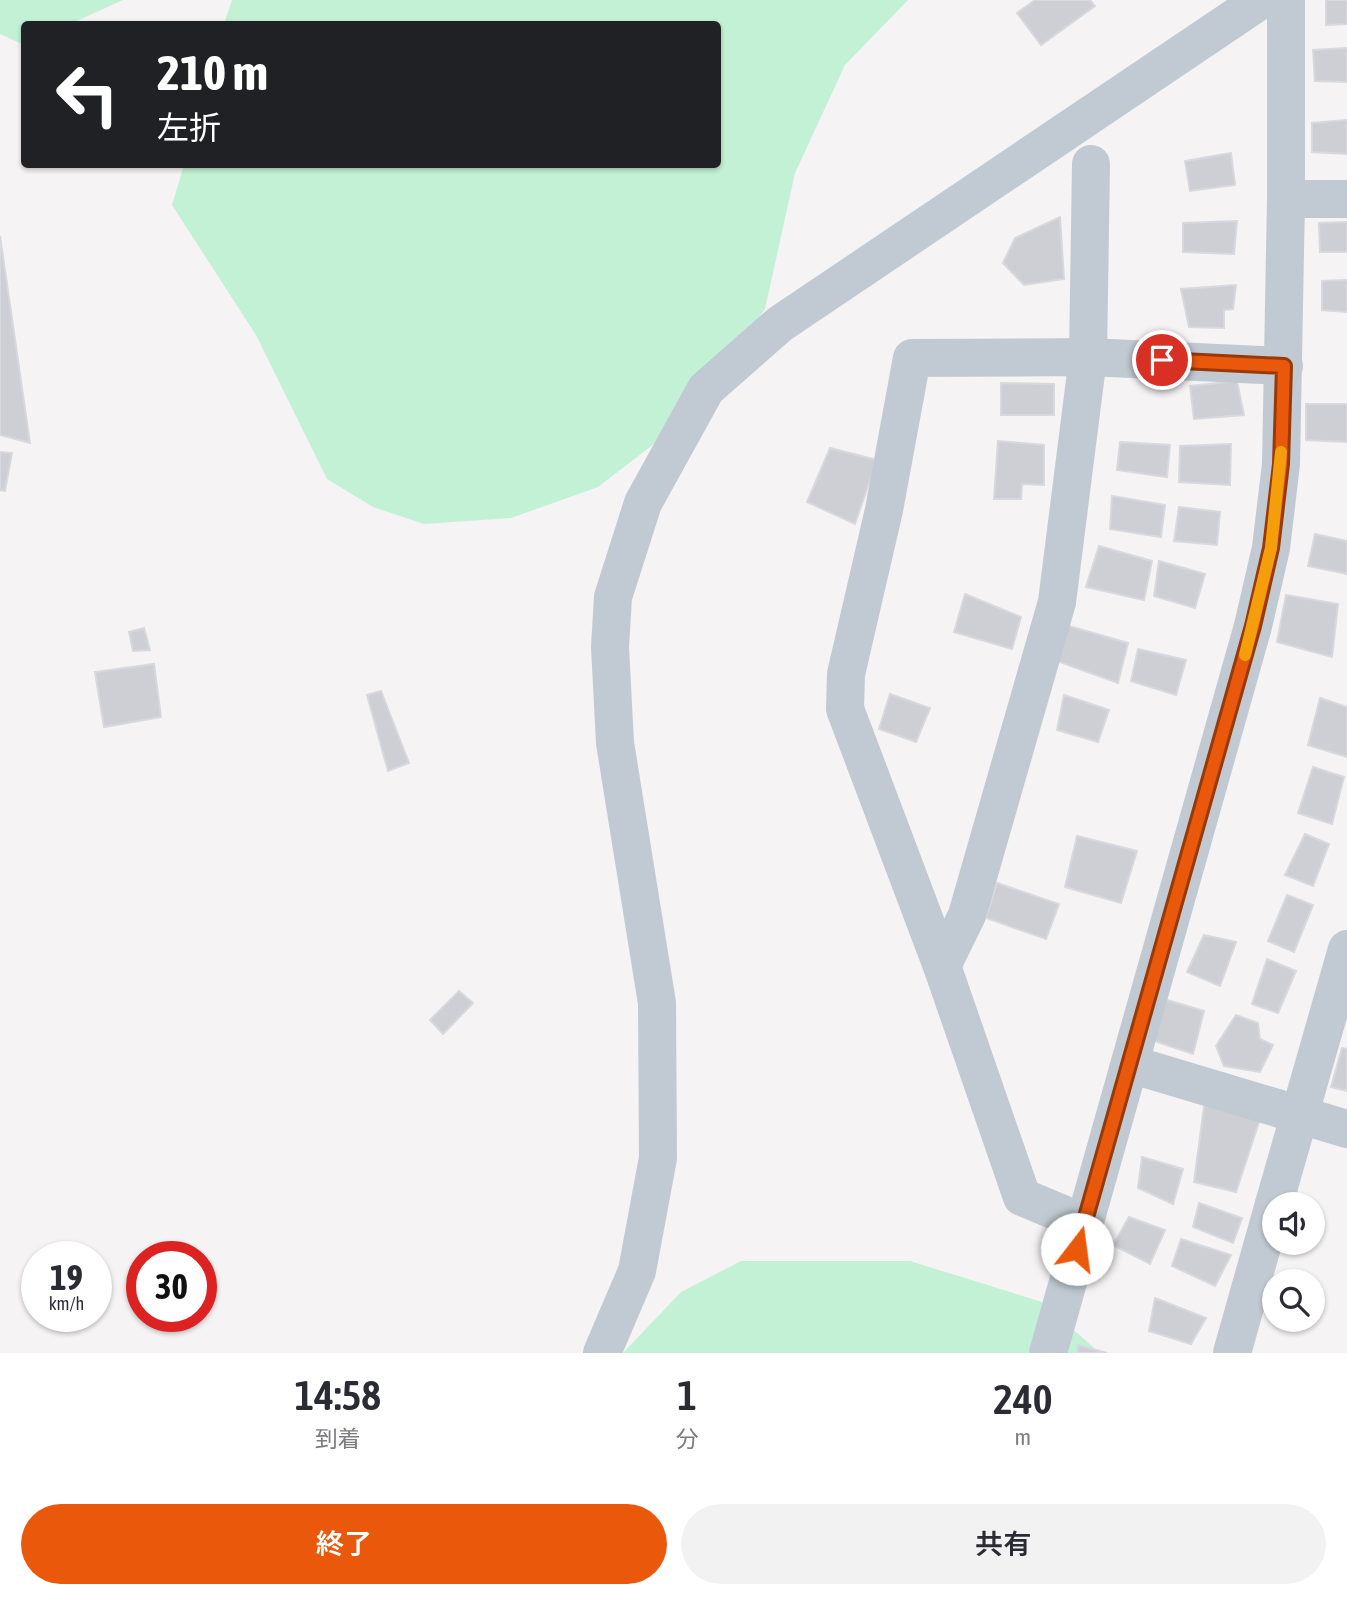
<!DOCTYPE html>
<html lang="ja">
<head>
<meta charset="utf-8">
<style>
  body { margin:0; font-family:"Asap Condensed","Noto Sans JP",sans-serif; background:#f2f2f3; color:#2b2b33; height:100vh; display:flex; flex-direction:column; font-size:26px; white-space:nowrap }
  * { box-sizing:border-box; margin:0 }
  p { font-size:23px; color:#7c7c81 }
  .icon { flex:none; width:38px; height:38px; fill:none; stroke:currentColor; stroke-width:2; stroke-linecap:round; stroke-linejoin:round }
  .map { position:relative; height:1353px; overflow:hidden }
  .drawer { display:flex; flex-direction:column; background:#fff; flex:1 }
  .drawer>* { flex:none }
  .banner { position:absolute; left:21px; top:21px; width:700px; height:147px; border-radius:7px; box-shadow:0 2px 5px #0004; background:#202124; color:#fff; overflow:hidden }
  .tools { position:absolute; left:1262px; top:1192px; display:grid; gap:14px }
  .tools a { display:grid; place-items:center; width:63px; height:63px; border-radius:50%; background:#fff; box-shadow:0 2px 5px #0004; font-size:35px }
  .speed { position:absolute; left:21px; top:1241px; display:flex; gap:14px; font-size:35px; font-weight:700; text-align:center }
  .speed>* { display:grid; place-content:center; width:91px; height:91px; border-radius:50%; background:#fff; box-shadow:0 2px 5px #0004; line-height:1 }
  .speed small { font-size:18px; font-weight:400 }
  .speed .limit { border:10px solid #d22; background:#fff; color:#111 }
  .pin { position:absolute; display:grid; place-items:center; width:60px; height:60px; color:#fff; margin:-30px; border:4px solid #fff; border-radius:50%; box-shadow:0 2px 7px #0007 }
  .me { position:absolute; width:77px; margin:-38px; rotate:15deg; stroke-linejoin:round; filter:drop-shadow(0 0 5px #0008) }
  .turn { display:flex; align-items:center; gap:24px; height:147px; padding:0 21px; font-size:32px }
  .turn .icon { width:91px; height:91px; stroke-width:2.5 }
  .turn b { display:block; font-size:49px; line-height:60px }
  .eta { display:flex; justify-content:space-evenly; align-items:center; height:119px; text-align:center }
  .eta b { font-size:42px; font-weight:600; line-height:49px }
  .action { display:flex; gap:14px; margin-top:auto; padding:14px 21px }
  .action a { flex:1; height:80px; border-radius:42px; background:#ea580c; color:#fff; font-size:28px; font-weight:600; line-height:80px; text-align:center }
  .action a+a { background:#f2f2f3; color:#2b2b33 }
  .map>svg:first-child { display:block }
</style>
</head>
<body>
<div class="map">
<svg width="1347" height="1353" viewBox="0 0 1347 1353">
  <rect width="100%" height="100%" fill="#f5f3f3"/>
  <g fill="#c3f1d5">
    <polygon points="0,0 123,0 70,24 24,24 24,45 0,34"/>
    <polygon points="232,0 908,0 845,65 795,173 765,309 689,417 598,487 511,518 424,524 373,507 327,479 256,335 172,205 184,165 718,164 718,24 224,24"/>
    <polygon points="741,1261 910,1261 1042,1302 1100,1353 623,1353 681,1292"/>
  </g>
  <g fill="#cdcfd5" stroke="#d7d9de" stroke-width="2">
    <polygon points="1035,0 1090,0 1095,6 1041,45 1017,13"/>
    <polygon points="1326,0 1347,0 1347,24 1326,25"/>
    <polygon points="1347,48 1347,82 1315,81 1313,50"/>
    <polygon points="1347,120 1347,154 1312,152 1312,123"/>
    <polygon points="1231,153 1235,185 1190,191 1185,161"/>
    <polygon points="1060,217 1064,279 1024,285 1003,263 1015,238"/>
    <polygon points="1237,221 1234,254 1183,252 1183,223"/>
    <polygon points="1347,222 1347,252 1320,252 1319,223"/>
    <polygon points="0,236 30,443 0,435"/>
    <polygon points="1347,280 1347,312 1322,310 1322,281"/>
    <polygon points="1236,285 1233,309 1224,310 1224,328 1189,327 1181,289"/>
    <polygon points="1237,381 1244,415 1194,419 1190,386"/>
    <polygon points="1001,383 1054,384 1054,415 1001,415"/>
    <polygon points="1306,404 1347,404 1347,442 1306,440"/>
    <polygon points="998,441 1044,445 1044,485 1022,484 1021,499 994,499"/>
    <polygon points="1120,442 1170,445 1167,477 1117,470"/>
    <polygon points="1231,444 1230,485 1179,482 1180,446"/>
    <polygon points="830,448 877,460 855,524 807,502"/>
    <polygon points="0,452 12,453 5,491 0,490"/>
    <polygon points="1112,496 1165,505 1161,537 1110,529"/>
    <polygon points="1179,507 1220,512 1217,545 1174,541"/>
    <polygon points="1315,534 1347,541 1347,574 1308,566"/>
    <polygon points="1099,546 1152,561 1144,600 1086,587"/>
    <polygon points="1159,561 1205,574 1195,608 1154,596"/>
    <polygon points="965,594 1021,617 1012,649 954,632"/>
    <polygon points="1286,595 1338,604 1332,657 1277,642"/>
    <polygon points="1062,624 1128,643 1118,683 1051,659"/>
    <polygon points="144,628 150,650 133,651 129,632"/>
    <polygon points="1138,649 1186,660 1176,695 1131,681"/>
    <polygon points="154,664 161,717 104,727 95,672"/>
    <polygon points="381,691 409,763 388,771 367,695"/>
    <polygon points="890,694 930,708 916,742 879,729"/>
    <polygon points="1064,695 1109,710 1098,742 1057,730"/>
    <polygon points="1320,698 1347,707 1347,757 1308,745"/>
    <polygon points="1313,767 1344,777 1332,824 1298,813"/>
    <polygon points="1305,834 1329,844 1313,886 1285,875"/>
    <polygon points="1077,836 1137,851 1121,903 1065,887"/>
    <polygon points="997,883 1059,904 1046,939 986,918"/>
    <polygon points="1287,895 1313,905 1294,952 1268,941"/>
    <polygon points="1204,935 1236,942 1220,986 1187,972"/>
    <polygon points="1267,959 1296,971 1278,1013 1252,1004"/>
    <polygon points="459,991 473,1003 443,1034 430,1020"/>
    <polygon points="1167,1000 1204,1011 1193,1054 1151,1040"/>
    <polygon points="1236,1015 1258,1023 1260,1039 1273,1045 1260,1072 1224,1066 1216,1046"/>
    <polygon points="1342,1048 1347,1049 1347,1091 1331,1087"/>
    <polygon points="1205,1099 1261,1116 1236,1192 1194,1182"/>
    <polygon points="1142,1157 1183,1169 1173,1204 1138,1188"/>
    <polygon points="1199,1203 1242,1218 1233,1243 1193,1227"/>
    <polygon points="1129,1217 1165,1230 1150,1264 1113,1245"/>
    <polygon points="1181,1239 1231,1255 1215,1286 1172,1266"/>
    <polygon points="1155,1298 1206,1318 1191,1344 1149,1331"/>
    <polygon points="1078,1345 1107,1353 1077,1353"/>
  </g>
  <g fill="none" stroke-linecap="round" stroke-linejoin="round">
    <g stroke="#c1cad2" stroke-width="38">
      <polyline points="1286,199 1347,199"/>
      <polyline points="942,966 967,915 1057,602 1088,357 1091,164"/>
      <polyline points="1130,1064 1347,1129"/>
      <polyline points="1274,1204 1347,949"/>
      <polyline points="1084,1223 1022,1197 942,966 845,709 846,674 884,510 912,358 1088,357 1284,366"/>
      <polyline points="602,1353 637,1271 658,1158 657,1003 615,743 610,647 613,597 643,503 706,389 780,324 1261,0"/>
      <polyline points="1048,1353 1253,626 1271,548 1281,464 1286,199 1286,0"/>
      <polyline points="1232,1353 1274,1204"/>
    </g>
  </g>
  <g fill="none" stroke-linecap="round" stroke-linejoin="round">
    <g stroke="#983908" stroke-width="18">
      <polyline id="route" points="1077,1249 1253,626 1271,548 1281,464 1284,366 1162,360"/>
    </g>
    <use href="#route" stroke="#ea580c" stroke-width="12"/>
    <polyline stroke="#f59e0b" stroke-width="12" points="1245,655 1271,548 1281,452"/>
  </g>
</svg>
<div class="tools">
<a><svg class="icon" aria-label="sound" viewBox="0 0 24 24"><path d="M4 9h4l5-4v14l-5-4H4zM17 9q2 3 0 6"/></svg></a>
<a><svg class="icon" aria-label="search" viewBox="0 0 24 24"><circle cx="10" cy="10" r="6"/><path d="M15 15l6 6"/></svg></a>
</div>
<div class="speed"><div>19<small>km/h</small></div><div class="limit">30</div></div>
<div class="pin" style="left:1162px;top:360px;background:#d93025"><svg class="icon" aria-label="arrive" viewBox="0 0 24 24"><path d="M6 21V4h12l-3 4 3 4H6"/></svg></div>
<svg class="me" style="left:1077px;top:1249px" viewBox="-20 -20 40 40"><circle r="19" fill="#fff"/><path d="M0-13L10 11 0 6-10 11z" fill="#ea580c"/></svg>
<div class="banner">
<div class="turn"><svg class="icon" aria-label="left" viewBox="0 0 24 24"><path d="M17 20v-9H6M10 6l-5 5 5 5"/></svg><div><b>210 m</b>左折</div></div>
</div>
</div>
<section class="drawer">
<div class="eta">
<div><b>14:58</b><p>到着</p></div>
<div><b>1</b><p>分</p></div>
<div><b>240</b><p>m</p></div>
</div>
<div class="action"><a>終了</a><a>共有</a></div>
</section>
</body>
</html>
